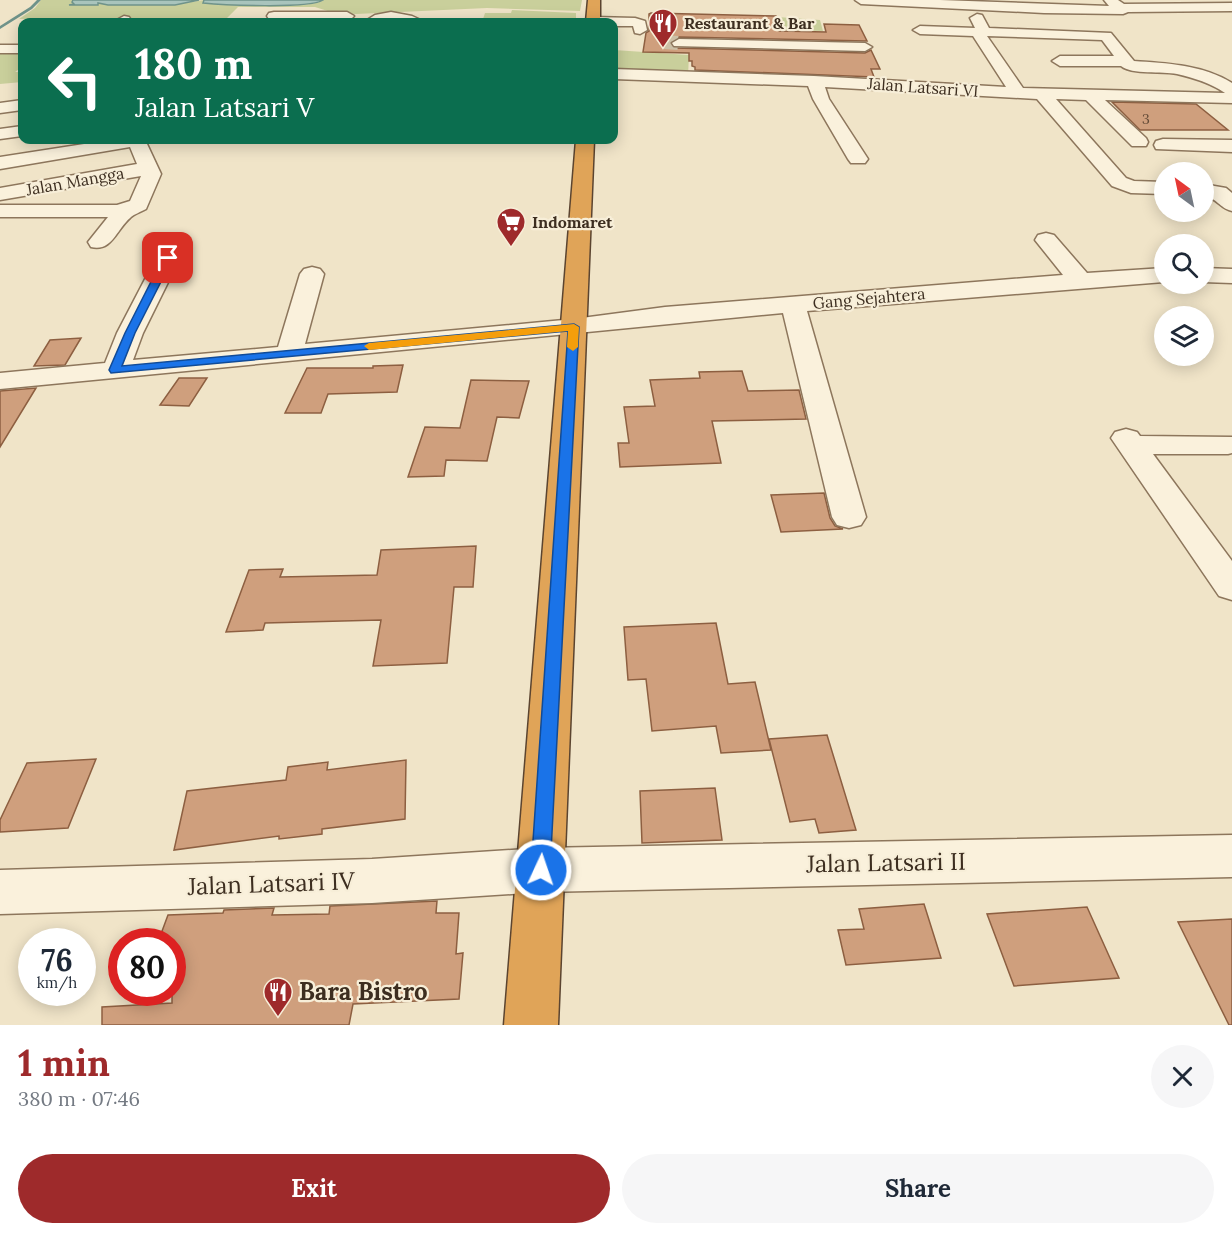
<!DOCTYPE html>
<html lang="en">
<head>
<meta charset="utf-8">
<style>
  body { margin:0; font-family:Lora,serif; background:#f6f6f7; color:#1f2937; height:100vh; display:flex; flex-direction:column; font-size:22px; white-space:nowrap }
  * { box-sizing:border-box; margin:0 }
  p { font-size:20px; color:#747a83 }
  .icon { flex:none; width:33px; height:33px; fill:none; stroke:currentColor; stroke-width:2; stroke-linecap:round; stroke-linejoin:round }
  .map { position:relative; height:1025px; overflow:hidden }
  .details { display:flex; flex-direction:column; background:#fff; flex:1 }
  .details>* { flex:none }
  .top-card { position:absolute; left:18px; top:18px; width:600px; height:126px; border-radius:12px; box-shadow:0 3px 15px #0003; background:#0b6e4f; color:#fff; overflow:hidden }
  .needle { width:39px; rotate:327deg }
  .buttons { position:absolute; left:1154px; top:162px; display:grid; gap:12px }
  .buttons a { display:grid; place-items:center; width:60px; height:60px; border-radius:50%; background:#fff; box-shadow:0 3px 15px #0003; font-size:30px }
  .speed { position:absolute; left:18px; top:928px; display:flex; gap:12px; font-size:30px; font-weight:700; text-align:center }
  .speed>* { display:grid; place-content:center; width:78px; height:78px; border-radius:50%; background:#fff; box-shadow:0 3px 15px #0003; line-height:1 }
  .speed small { font-size:15px; font-weight:400 }
  .speed .limit { border:9px solid #d22; background:#fff; color:#111 }
  .pin { position:absolute; display:grid; place-items:center; width:51px; height:51px; color:#fff; margin:-26px; border-radius:12px; box-shadow:0 3px 9px #0006 }
  .me { position:absolute; width:66px; margin:-33px; rotate:3deg; stroke-linejoin:round; filter:drop-shadow(0 0 4px #0008) }
  .turn { display:flex; align-items:center; gap:21px; height:126px; padding:0 18px; font-size:27px }
  .turn .icon { width:78px; height:78px; stroke-width:2.5 }
  .turn b { display:block; font-size:42px; line-height:51px }
  .round { display:grid; place-items:center; flex:none; width:63px; height:63px; border-radius:32px; background:#f6f6f7 }
  .headline { display:flex; align-items:center; justify-content:space-between; height:102px; padding:0 18px }
  h1 { font-size:36px; font-weight:700; line-height:45px; color:#9e2a2b }
  .cta { display:flex; gap:12px; margin-top:auto; padding:12px 18px }
  .cta a { flex:1; height:69px; border-radius:36px; background:#9e2a2b; color:#fff; font-size:24px; font-weight:700; line-height:69px; text-align:center }
  .cta a+a { background:#f6f6f7; color:#1f2937 }
  .map>svg:first-child { display:block }
</style>
</head>
<body>
<div class="map">
<svg width="1232" height="1025" viewBox="0 0 1232 1025">
  <rect width="100%" height="100%" fill="#f0e4c8"/>
  <g fill="#c9cf9b">
    <path d="M41,0H73L72,2L76,3H104L108,5H172L204,0V3C226,4 309,10 323,0H582L580,11L487,8L356,14L334,13L315,7H238L223,22H189L192,20L159,19L154,22H127L131,19H19L35,8Z"/>
    <polygon points="512,10 576,13 576,22 482,22 485,13 511,13"/>
    <polygon points="777,17 820,20 823,31 698,28 776,19"/>
    <polygon points="614,50 689,55 688,76 614,73"/>
    <polygon points="0,51 22,51 22,67 15,72 22,72 22,82 0,84"/>
  </g>
  <g fill="#a9c4bc" stroke="#6f938a" stroke-width="1.5">
    <polygon points="73,0 199,0 175,5 108,5 98,3 98,5 69,5 74,4 72,2"/>
    <path d="M204,0H323C311,9 222,5 203,3Z"/>
  </g>
  <g fill="none" stroke-linecap="round" stroke-linejoin="round">
    <polygon fill="#6f938a" fill-rule="evenodd" points="37,0 41,0 32,9 0,29 0,26 30,7"/>
  </g>
  <g fill="#cf9f7d" stroke="#8d5f41" stroke-width="1.5">
    <polygon points="651,13 776,16 779,31 826,32 824,24 859,25 867,41 679,37 670,42 674,48 865,53 871,50 880,69 871,69 874,77 695,70 695,67 692,66 692,61 689,61 689,53 643,52 646,33 649,31 649,14"/>
    <polygon points="1112,102 1196,104 1228,130 1140,130"/>
    <polygon points="81,338 65,365 34,366 50,340"/>
    <polygon points="403,365 397,392 328,394 321,413 285,413 307,368 373,368 373,366"/>
    <polygon points="742,371 748,391 799,390 806,419 712,421 721,463 620,467 618,443 629,443 624,407 655,406 650,380 700,378 699,372"/>
    <polygon points="179,378 207,378 189,406 160,405"/>
    <polygon points="471,380 529,381 519,418 497,417 487,461 446,460 444,476 408,477 425,427 460,428"/>
    <polygon points="36,388 0,447 0,391"/>
    <polygon points="824,493 830,518 835,526 843,529 781,532 771,495"/>
    <polygon points="476,546 473,587 454,587 447,663 373,666 381,620 265,623 263,630 226,632 249,570 283,569 280,577 377,575 381,550"/>
    <polygon points="716,623 728,684 755,682 771,750 721,753 716,726 652,731 646,679 628,680 624,627"/>
    <polygon points="827,735 856,830 819,833 815,819 790,822 769,739"/>
    <polygon points="96,759 68,828 0,832 0,820 27,763"/>
    <polygon points="406,760 405,819 322,829 322,834 279,839 279,836 174,850 187,791 286,780 288,767 328,762 327,770"/>
    <polygon points="715,788 722,840 642,843 640,791"/>
    <polygon points="437,901 436,913 459,913 456,954 463,953 459,999 353,1004 349,1025 102,1025 102,1007 172,1003 172,942 158,942 168,915 223,913 224,910 274,908 272,915 329,914 330,906"/>
    <polygon points="924,904 941,958 846,965 838,930 864,929 859,909"/>
    <polygon points="1087,907 1119,978 1014,986 987,914"/>
    <polygon points="1232,919 1232,1025 1229,1025 1178,922"/>
  </g>
  <g fill="none" stroke-linecap="round" stroke-linejoin="round">
    <polyline stroke="#ccc0a6" stroke-width="14" stroke-dasharray="14 8" stroke-linecap="butt" points="664,42 679,43"/>
    <g stroke="#8d765c" stroke-width="3">
      <g id="minor">
        <polygon points="855,0 940,0 1109,6 1104,0 1118,0 1124,4 1232,3 1232,11 1128,12 1123,14 1044,13 861,4"/>
        <polygon points="274,12 347,12 354,16 348,22 334,22 335,20 269,19 267,16 269,13"/>
        <polygon points="391,12 412,16 425,22 391,20 369,22 367,20 375,15"/>
        <path d="M977,14L982,15L989,28L1111,33L1134,61C1166,63 1204,65 1232,83V103L1105,100L1146,138L1148,142L1146,146H1132L1086,100L1056,99L1126,178L1134,181L1164,182V194L1131,193L1112,186L1037,99L825,87L829,99L868,159L865,163H851L848,159L813,99L808,86L614,79V69L814,76L1006,87L973,36L920,34L913,30L920,26L975,28L970,18ZM987,36L1102,40L1114,56H1060L1052,61L1060,66H1121C1132,75 1162,71 1177,74C1194,78 1211,83 1225,93L1023,88Z"/>
        <polygon points="124,16 129,17 131,20 129,22 113,22"/>
        <polygon points="593,17 635,18 645,21 647,30 640,34 635,33 633,26 614,26 614,22 587,22 588,18"/>
        <polygon points="679,39 865,43 872,47 865,51 674,46 672,43"/>
        <rect x="0" y="45" width="22" height="8"/>
        <polygon points="22,100 22,110 0,113 0,103"/>
        <polygon points="22,126 22,136 0,139 0,129"/>
        <polygon points="1163,139 1232,140 1232,152 1156,149 1154,145 1156,141"/>
        <path d="M110,140H150L147,144L161,174L146,209C141,212 134,214 130,218C116,230 112,252 91,247L88,242L108,217H0V205H117L130,201L141,176L0,200V188L137,164L130,147L0,169V157Z"/>
        <path d="M1203,184L1226,188L1232,193V211C1219,208 1218,198 1203,196Z"/>
        <polygon points="1046,233 1054,235 1087,273 1164,268 1164,282 807,311 866,517 861,525 849,528 837,525 832,517 783,313 0,389 0,373 105,363 117,333 156,258 160,253 168,251 176,253 180,258 143,333 133,360 278,347 300,274 304,269 312,267 320,269 324,274 305,344 574,319 665,307 1063,275 1035,240 1038,235"/>
        <polygon points="1203,268 1232,269 1232,283 1203,282"/>
        <polygon points="1126,429 1137,432 1140,436 1232,437 1232,453 1228,454 1153,454 1232,561 1232,600 1219,596 1111,438 1115,432"/>
        <polygon points="1232,835 1232,877 541,892 372,903 0,914 0,870 372,859 541,848"/>
      </g>
    </g>
    <g stroke="#5b4430" stroke-width="3">
      <g id="highway">
        <polygon points="588,0 600,0 600,22 586,22"/>
        <polygon points="576,140 594,140 558,1025 504,1025"/>
      </g>
    </g>
    <use href="#minor" fill="#faf1dc" fill-rule="evenodd"/>
    <use href="#highway" fill="#e0a458" fill-rule="evenodd"/>
  </g>
  <polygon fill="#1a73e8" stroke="#114b97" stroke-width="1.5" points="168,255 173,258 135,333 122,366 574,324 579,327 550,870 548,876 541,879 534,876 531,870 568,331 111,373 109,370 125,333 163,258"/>
  <polygon fill="#f59e0b" points="574,324 579,327 578,347 573,351 567,347 568,331 369,350 364,346 369,343"/>
  <defs>
    <g id="restaurant-pin" transform="scale(1.5)"><path d="M0 17L-7.5 6A9.5 9.5 0 1 1 7.5 6Z" fill="#9e2a2b" stroke="#f7eed8"/><path d="M-5-6h1v4h1v-4h1v4h1v-4h1v5L-1.5 .5V6h-2V.5L-5-1ZM5-6V6H3V1.5H1.5Q1.5-4 5-6Z" fill="#fff"/></g>
    <g id="supermarket-pin" transform="scale(1.5)"><path d="M0 17L-7.5 6A9.5 9.5 0 1 1 7.5 6Z" fill="#9e2a2b" stroke="#f7eed8"/><path d="M-6-5.5h2.5l.6 2H6L4.5 2H-2.5L-4.4-4H-6ZM-1.5 3.2a1.3 1.3 0 1 0 .1 0ZM3 3.2a1.3 1.3 0 1 0 .1 0Z" fill="#fff"/></g>
  </defs>
  <g fill-rule="evenodd">
    <use href="#restaurant-pin" x="663" y="23"/>
    <use href="#supermarket-pin" x="511" y="222"/>
    <use href="#restaurant-pin" x="278" y="992"/>
  </g>
  <g text-anchor="middle" stroke-width="4.5" stroke-linejoin="round" paint-order="stroke">
    <g font-size="14" fill="#624a37">
      <text x="1146" y="124">3</text>
    </g>
    <g font-size="16" font-weight="bold" fill="#3d2e20" stroke="#f7eed8" text-anchor="start">
      <text x="684" y="29">Restaurant &amp; Bar</text>
      <text x="532" y="228">Indomaret</text>
    </g>
    <g font-size="16" fill="#3d2e20" stroke="#f7eed8">
      <text transform="translate(923 87) rotate(4)" y="6">Jalan Latsari VI</text>
      <text transform="translate(75 181) rotate(-10)" y="6">Jalan Mangga</text>
      <text transform="translate(869 298) rotate(-5)" y="6">Gang Sejahtera</text>
    </g>
    <g font-size="24" fill="#3d2e20" stroke="#f7eed8">
      <text transform="translate(886 863) rotate(-1)" y="8">Jalan Latsari II</text>
      <text transform="translate(271 884) rotate(-2)" y="8">Jalan Latsari IV</text>
    </g>
    <g font-size="24" font-weight="bold" fill="#3d2e20" stroke="#f7eed8" text-anchor="start">
      <text x="299" y="1000">Bara Bistro</text>
    </g>
  </g>
</svg>
<div class="buttons">
<a><svg class="needle" viewBox="-14 -14 28 28"><path d="M0-13l5 13h-10z" fill="#e53935"/><path d="M0 13l5-13h-10z" fill="#747a83"/></svg></a>
<a><svg class="icon" aria-label="search" viewBox="0 0 24 24"><circle cx="10" cy="10" r="6"/><path d="M15 15l6 6"/></svg></a>
<a><svg class="icon" aria-label="layers" viewBox="0 0 24 24"><path d="M12 4l9 5-9 5-9-5zM3 14l9 5 9-5"/></svg></a>
</div>
<div class="speed"><div>76<small>km/h</small></div><div class="limit">80</div></div>
<div class="pin" style="left:168px;top:258px;background:#d93025"><svg class="icon" aria-label="arrive" viewBox="0 0 24 24"><path d="M6 21V4h12l-3 4 3 4H6"/></svg></div>
<svg class="me" style="left:541px;top:870px" viewBox="-20 -20 40 40"><circle r="17" fill="#1a73e8" stroke="#fff" stroke-width="3"/><path d="M0-11L8 9 0 5-8 9z" fill="#fff"/></svg>
<div class="top-card">
<div class="turn"><svg class="icon" aria-label="left" viewBox="0 0 24 24"><path d="M17 20v-9H6M10 6l-5 5 5 5"/></svg><div><b>180 m</b>Jalan Latsari V</div></div>
</div>
</div>
<section class="details">
<div class="headline"><div><h1>1 min</h1><p>380 m · 07:46</p></div><a class="round"><svg class="icon" aria-label="close" viewBox="0 0 24 24"><path d="M6 6l12 12M18 6L6 18"/></svg></a></div>
<div class="cta"><a>Exit</a><a>Share</a></div>
</section>
</body>
</html>
